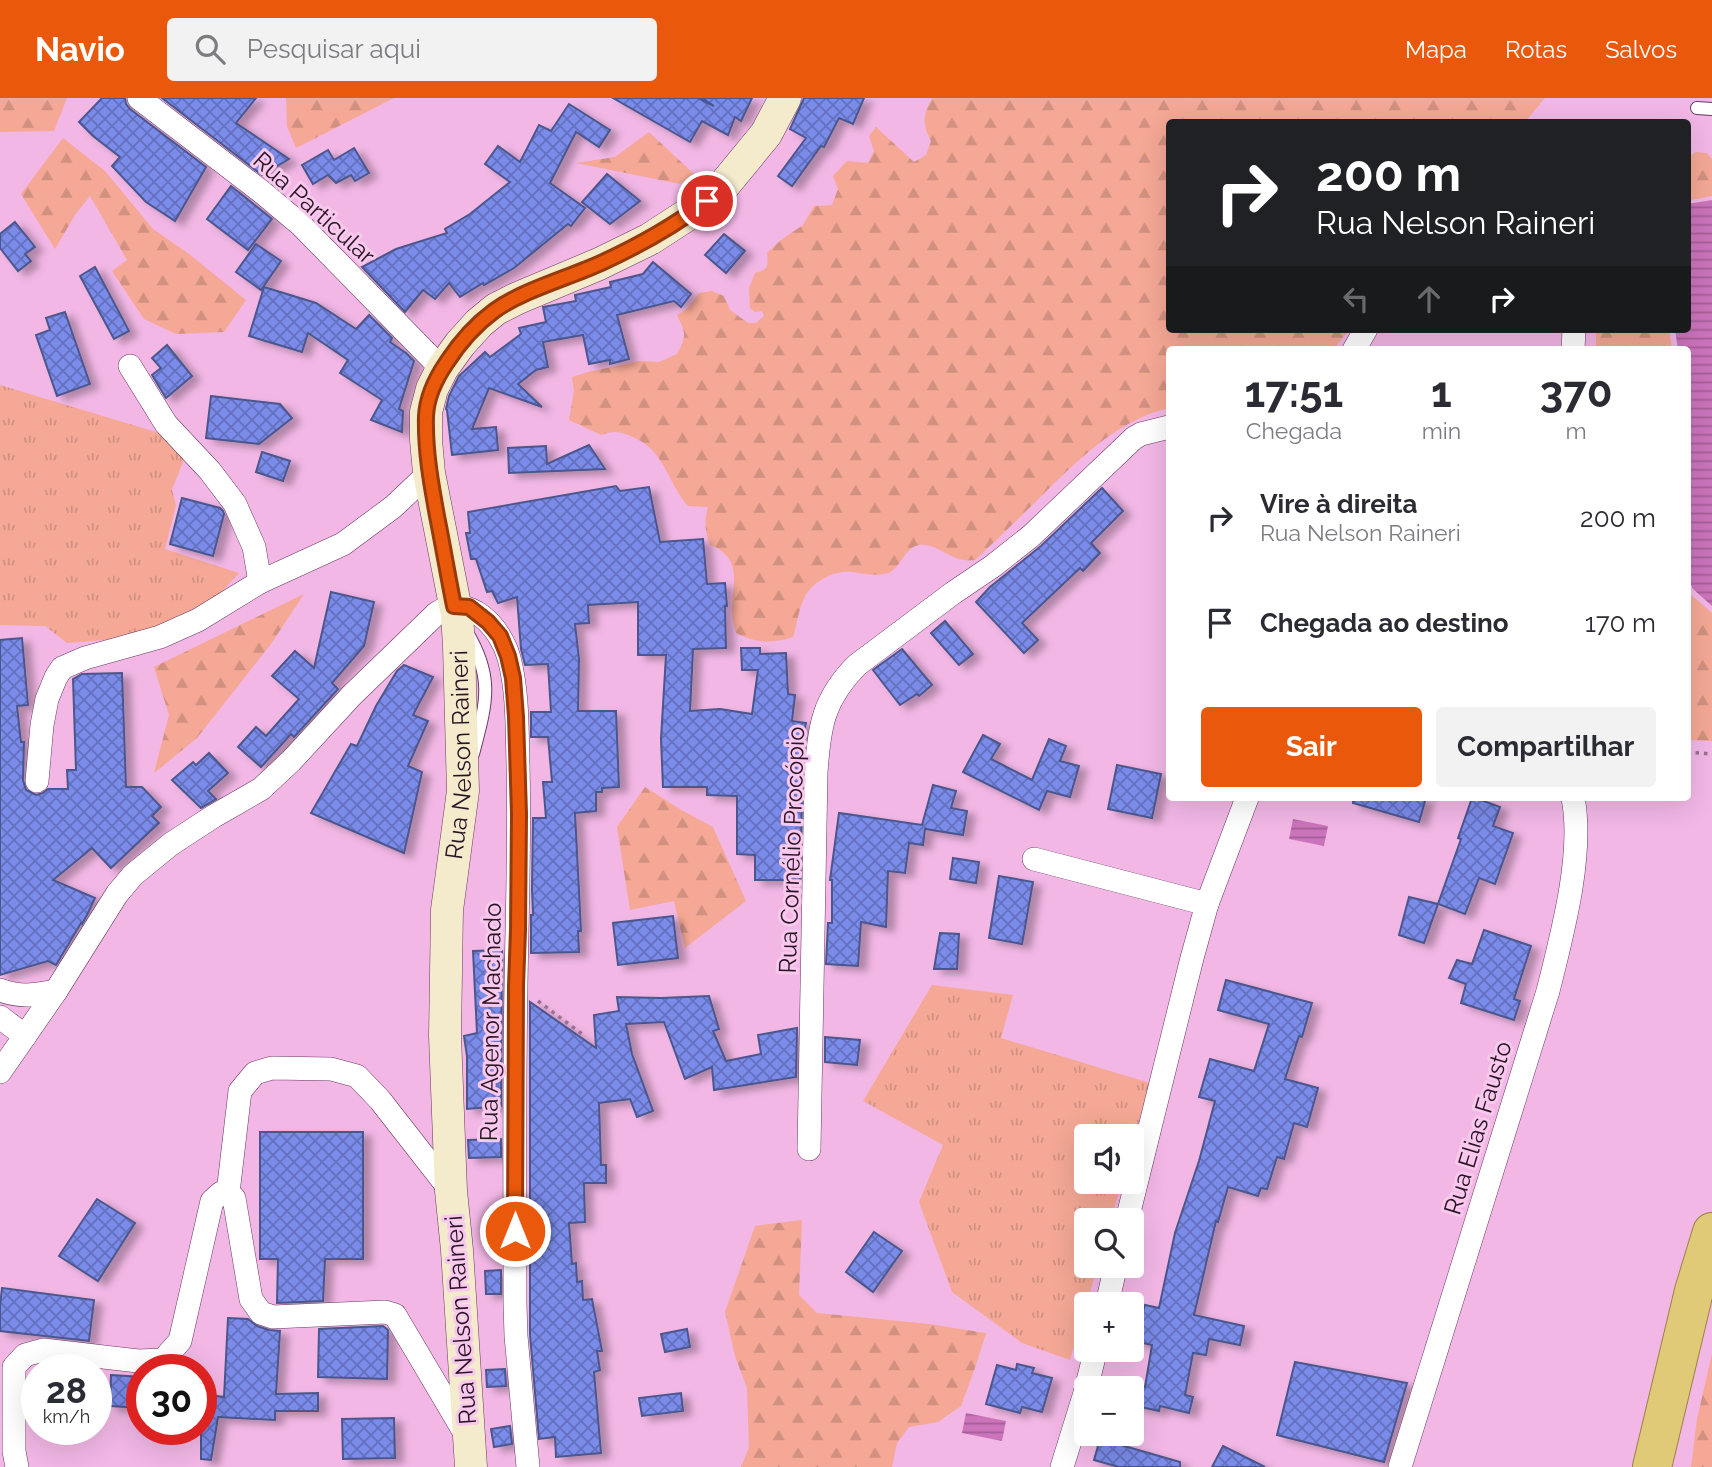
<!DOCTYPE html>
<html lang="pt">
<head>
<meta charset="utf-8">
<style>
  body { margin:0; font-family:Raleway,sans-serif; background:#f2f2f3; color:#2b2b33; height:100vh; display:flex; flex-direction:column; font-size:26px; white-space:nowrap }
  * { box-sizing:border-box; margin:0 }
  p { font-size:23px; color:#7c7c81 }
  .icon { flex:none; width:38px; height:38px; fill:none; stroke:currentColor; stroke-width:2; stroke-linecap:round; stroke-linejoin:round }
  .map { position:relative; flex:1; overflow:hidden }
  .details { position:absolute; left:1166px; top:248px; width:525px; height:455px; display:flex; flex-direction:column; background:#fff; border-radius:7px; box-shadow:0 7px 28px #0002 }
  .details>* { flex:none }
  .hud { position:absolute; left:1166px; top:21px; width:525px; height:214px; border-radius:7px; box-shadow:0 7px 28px #0002; background:#202124; color:#fff; overflow:hidden }
  .tools { position:absolute; left:1074px; top:1026px; display:grid; gap:14px }
  .tools a { display:grid; place-items:center; width:70px; height:70px; border-radius:7px; background:#fff; box-shadow:0 7px 28px #0002; font-size:35px }
  .speed { position:absolute; left:21px; top:1256px; display:flex; gap:14px; font-size:35px; font-weight:700; text-align:center }
  .speed>* { display:grid; place-content:center; width:91px; height:91px; border-radius:50%; background:#fff; box-shadow:0 7px 28px #0002; line-height:1 }
  .speed small { font-size:18px; font-weight:400 }
  .speed .limit { border:10px solid #d22; background:#fff; color:#111 }
  .pin { position:absolute; display:grid; place-items:center; width:60px; height:60px; color:#fff; margin:-30px; border:4px solid #fff; border-radius:50%; box-shadow:0 2px 7px #0007 }
  .me { position:absolute; width:77px; margin:-38px; rotate:0deg; stroke-linejoin:round; filter:drop-shadow(0 0 5px #0008) }
  .turn { display:flex; align-items:center; gap:24px; height:147px; padding:0 35px; font-size:32px }
  .turn .icon { width:91px; height:91px; stroke-width:2.5 }
  .turn b { display:block; font-size:49px; line-height:60px }
  .lanes { display:flex; align-items:center; height:66px; padding:0 35px; background:#0003; justify-content:center; gap:35px; direction:ltr }
  .lanes .off { opacity:.35 }
  .eta { display:flex; justify-content:space-evenly; align-items:center; height:119px; text-align:center }
  .eta b { font-size:42px; font-weight:700; line-height:49px }
  .primary-button { display:flex; gap:14px; margin-top:auto; padding:14px 35px }
  .primary-button a { flex:1; height:80px; border-radius:7px; background:#ea580c; color:#fff; font-size:28px; font-weight:700; line-height:80px; text-align:center }
  .primary-button a+a { background:#f2f2f3; color:#2b2b33 }
  ul { padding:0; list-style:none }
  li { display:flex; align-items:center; gap:21px; height:105px; padding:0 35px }
  li div { flex:1 }
  li b { display:block; font-size:26px }
  li em { font-style:normal }
  header { display:flex; align-items:center; gap:42px; box-sizing:border-box; height:98px; padding:0 35px; background:#ea580c; color:#fff }
  header strong { font-size:33px }
  nav { display:flex; gap:38px; margin-inline-start:auto; font-size:24px }
  .search { width:490px; height:63px; background:#f2f2f3; display:flex; align-items:center; gap:18px; box-sizing:border-box; padding:0 24px; border-radius:7px; color:#7c7c81; font-size:26px }
  .map>svg:first-child { display:block }
</style>
</head>
<body>
<header>
<strong>Navio</strong>
<div class="search"><svg class="icon" aria-label="search" viewBox="0 0 24 24"><circle cx="10" cy="10" r="6"/><path d="M15 15l6 6"/></svg>Pesquisar aqui</div>
<nav><a>Mapa</a><a>Rotas</a><a>Salvos</a></nav>
</header>
<div class="map">
<svg width="1712" height="1369" viewBox="0 0 1712 1369">
  <defs>
    <pattern id="grass-tufts" width="24" height="20" patternUnits="userSpaceOnUse" patternTransform="scale(1.75)"><rect width="24" height="20" fill="#f4a895"/><path d="M3 7l-1-3M5 7V3M7 7l1-3M15 17l-1-3M17 17v-4M19 17l1-3" fill="none" stroke="#d19080"/></pattern>
    <pattern id="forest-firs" width="22" height="20" patternUnits="userSpaceOnUse" patternTransform="scale(1.75)"><rect width="22" height="20" fill="#f4a895"/><path d="M5 1l3.5 6h-7zM16 11l3.5 6h-7z" fill="#d19080"/></pattern>
    <pattern id="water-rules" width="6" height="5" patternUnits="userSpaceOnUse" patternTransform="scale(1.75)"><rect width="6" height="5" fill="#cb74bb"/><path d="M0 2.5h6" fill="none" stroke="#a55e98"/></pattern>
    <pattern id="building-cross-hatch" width="8" height="8" patternUnits="userSpaceOnUse" patternTransform="scale(1.75)"><rect width="8" height="8" fill="#7a8be9"/><path d="M0 0l8 8M0 8l8-8" fill="none" stroke="#6470bd"/></pattern>
    <filter id="shadow"><feDropShadow dx="8" dy="4.5" stdDeviation="3.5" flood-color="#0004"/></filter>
  </defs>
  <rect width="100%" height="100%" fill="#f2b7e5"/>
  <g fill="url(#grass-tufts)">
    <polygon points="0,287 156,334 170,341 185,359 172,392 176,407 165,451 239,475 214,502 177,522 116,541 67,545 45,528 0,527"/>
    <polygon points="932,887 1013,897 1001,940 1150,985 1132,1047 1132,1038 1087,1038 1087,1083 1122,1083 1111,1122 1087,1122 1087,1167 1098,1167 1070,1262 1022,1245 952,1194 919,1104 943,1047 863,1003"/>
  </g>
  <g fill="url(#forest-firs)">
    <polygon points="0,0 67,0 54,33 0,34"/>
    <polygon points="286,0 394,0 296,50 287,28"/>
    <path d="M932,0H1545L1525,24H1169V231H1350L1333,252H1169V310C1109,324 1065,376 1022,417C1007,432 991,447 975,462C951,466 939,444 919,447C904,450 901,470 888,475C875,479 863,475 851,474C834,472 814,483 805,498C799,510 797,526 793,539C773,546 754,545 736,535C734,528 732,521 732,513C732,486 744,460 710,447C705,433 704,424 708,409L688,408C665,381 665,350 628,337C617,333 612,333 601,337L569,322L574,293L572,279L588,274L640,263L659,264L677,256C682,247 687,238 682,228C681,224 678,221 677,217L688,210L699,195L712,193L724,198L730,212L748,225H756L764,218L762,213L755,214L750,210L749,190L755,175C769,171 768,169 767,155L781,142L803,127L814,108L832,107L838,91L833,78L847,63L868,65L874,53L869,38L876,29L914,64L926,57L931,43C922,26 923,17 932,0Z"/>
    <polygon points="649,34 694,76 680,86 576,65 615,59"/>
    <polygon points="63,40 105,73 153,131 189,156 246,202 224,234 176,236 144,221 112,173 127,162 90,98 75,117 55,151 21,96"/>
    <polygon points="1696,54 1707,55 1712,61 1712,98 1687,103 1687,60"/>
    <polygon points="1596,231 1669,231 1672,252 1596,252"/>
    <polygon points="1687,491 1689,495 1712,515 1712,643 1687,642"/>
    <polygon points="304,496 271,546 197,640 154,675 169,617 154,569"/>
    <polygon points="645,689 683,713 713,729 746,803 685,850 674,803 630,812 617,729"/>
    <polygon points="802,1122 799,1197 817,1215 929,1226 986,1235 975,1270 961,1308 938,1324 909,1329 897,1345 892,1369 741,1369 749,1349 747,1290 735,1258 725,1214 755,1128"/>
    <polygon points="1712,1256 1712,1369 1691,1369 1697,1321"/>
  </g>
  <g fill="url(#water-rules)">
    <polygon points="1712,102 1712,508 1693,491 1687,479 1687,252 1678,252 1675,231 1687,231 1687,106"/>
    <polygon points="1293,721 1328,728 1324,748 1289,741"/>
    <polygon points="966,1315 1006,1323 1002,1343 962,1335"/>
  </g>
  <g fill="url(#building-cross-hatch)" stroke="#4c568d" stroke-width="2" filter="url(#shadow)">
    <polygon points="102,0 125,0 126,6 130,11 206,69 175,123 146,104 112,68 120,59 93,38 79,24"/>
    <polygon points="162,0 256,0 236,25 289,61 262,77"/>
    <polygon points="613,0 698,0 714,8 702,0 752,0 741,23 735,19 728,37 702,23 690,44"/>
    <polygon points="804,0 864,0 853,26 839,20 824,49 821,48 792,88 778,78 806,40 790,31"/>
    <polygon points="569,6 610,32 599,49 576,34 550,85 585,110 571,128 568,126 514,170 484,187 483,185 460,199 449,185 435,201 423,192 405,214 362,169 396,151 447,135 445,131 470,116 510,84 485,66 498,48 520,64 539,27 551,33"/>
    <polygon points="354,50 369,75 355,83 351,77 336,85 328,77 313,86 302,67 328,52 334,62"/>
    <polygon points="607,76 640,103 610,126 582,104"/>
    <polygon points="231,88 272,121 248,152 207,121"/>
    <polygon points="15,124 35,149 25,156 31,163 18,173 0,150 0,136"/>
    <polygon points="724,136 745,153 726,175 705,157"/>
    <polygon points="256,146 281,163 261,192 236,174"/>
    <polygon points="653,164 691,196 681,209 674,203 617,217 629,261 610,266 610,262 589,266 583,237 543,244 548,269 536,272 518,286 542,309 489,290 472,331 496,329 498,352 452,357 447,312 446,311 449,298 459,278 485,254 490,259 521,236 519,230 546,224 543,209 576,203 575,197 611,189 610,184 643,176"/>
    <polygon points="95,169 129,233 114,241 80,178"/>
    <polygon points="264,189 316,205 356,231 369,217 392,240 390,244 406,255 414,263 399,311 403,313 402,334 371,322 382,302 340,275 348,262 308,235 302,254 249,238"/>
    <polygon points="65,214 90,286 57,298 36,237 50,232 46,220"/>
    <polygon points="167,247 192,278 166,300 152,277 161,270 152,260"/>
    <polygon points="211,298 280,306 292,320 259,346 206,340"/>
    <polygon points="589,347 605,371 509,375 508,350 546,348 547,366"/>
    <polygon points="262,354 290,363 283,383 256,374"/>
    <polygon points="616,388 620,393 649,389 660,444 703,441 707,486 725,485 727,508 725,508 726,550 693,551 690,613 720,611 752,616 758,572 742,572 741,550 760,550 760,556 786,555 788,596 795,597 792,623 806,625 802,642 799,675 802,700 800,782 755,782 755,757 737,756 737,698 707,697 707,689 663,689 661,641 666,557 638,557 638,504 588,507 589,525 575,526 579,561 578,613 616,613 619,689 602,690 602,694 596,694 596,713 575,715 581,833 578,833 579,854 531,855 531,817 533,817 532,791 533,720 546,720 543,684 552,684 548,639 531,639 531,614 551,614 548,566 525,567 521,551 517,499 498,505 492,493 487,494 476,461 471,461 466,435 470,435 468,414"/>
    <polygon points="1102,390 1123,413 1091,445 1100,455 1083,473 1080,470 1022,525 1038,542 1024,555 976,504 990,489 1041,448"/>
    <polygon points="182,400 220,410 223,413 224,416 213,458 170,446"/>
    <polygon points="331,494 374,504 364,548 332,585 338,591 294,639 291,636 261,669 238,649 256,629 266,638 299,601 272,578 295,553 314,570"/>
    <polygon points="945,523 973,556 959,567 931,535"/>
    <polygon points="22,540 28,607 17,608 21,644 24,644 23,682 26,692 36,697 43,695 48,691 68,691 67,672 76,672 73,581 82,576 122,575 126,689 142,689 161,709 152,718 159,725 111,770 92,750 53,782 95,800 87,817 82,826 81,825 56,867 48,863 0,877 0,542"/>
    <polygon points="902,551 932,587 919,598 917,596 900,607 873,572"/>
    <polygon points="404,567 433,579 413,617 428,623 408,668 422,674 404,755 311,715 351,646 357,648 376,608 397,573"/>
    <polygon points="983,637 1000,646 991,661 1032,682 1049,641 1066,648 1060,663 1079,668 1070,699 1047,693 1039,712 963,674"/>
    <polygon points="209,655 228,675 208,693 216,701 201,710 172,682 193,664 196,667"/>
    <polygon points="1117,667 1161,676 1152,720 1108,711"/>
    <polygon points="933,687 956,693 951,710 967,713 963,737 925,731 923,747 909,745 905,775 888,773 886,829 861,824 858,868 826,866 828,825 832,825 832,782 830,782 839,715 922,727"/>
    <polygon points="1353,700 1426,700 1419,724 1353,705"/>
    <polygon points="1472,700 1476,700 1500,709 1493,728 1513,735 1495,786 1479,780 1465,816 1438,806 1461,741 1458,740"/>
    <polygon points="953,760 979,764 976,785 950,781"/>
    <polygon points="999,778 1033,784 1022,846 989,840"/>
    <polygon points="1409,799 1438,806 1424,845 1399,837"/>
    <polygon points="673,818 678,860 618,867 613,825"/>
    <polygon points="1484,832 1531,848 1514,901 1520,903 1514,922 1461,905 1466,886 1449,880 1457,862 1472,866"/>
    <polygon points="940,835 959,836 957,871 934,871"/>
    <polygon points="502,852 501,1008 467,1011 467,958 464,938 477,935 473,853"/>
    <polygon points="1226,882 1312,905 1302,939 1299,938 1285,981 1318,990 1307,1029 1294,1025 1284,1061 1277,1059 1267,1091 1261,1090 1258,1098 1228,1089 1218,1124 1216,1123 1194,1217 1244,1228 1240,1247 1209,1241 1206,1257 1193,1255 1185,1297 1193,1299 1189,1315 1160,1308 1159,1313 1132,1307 1132,1286 1145,1289 1152,1247 1134,1243 1145,1207 1159,1210 1175,1135 1199,1063 1215,1003 1199,999 1210,961 1254,973 1269,926 1218,912"/>
    <polygon points="709,898 719,931 713,933 726,963 761,956 758,937 797,930 796,979 714,992 712,969 685,981 664,924 626,926 632,956 653,1013 637,1019 630,1001 599,1005 601,1067 606,1067 606,1085 584,1085 585,1124 569,1125 572,1166 576,1165 577,1184 582,1183 583,1202 592,1201 602,1253 597,1253 600,1272 594,1274 601,1355 556,1359 555,1339 539,1341 530,1237 530,904 596,950 594,917 619,913 617,899 661,900"/>
    <polygon points="825,939 860,942 857,967 825,964"/>
    <polygon points="260,1034 363,1034 363,1161 325,1161 323,1203 277,1205 278,1161 260,1161"/>
    <polygon points="501,1041 501,1059 469,1060 468,1042"/>
    <polygon points="97,1101 135,1125 98,1183 59,1158"/>
    <polygon points="874,1134 902,1153 873,1194 846,1174"/>
    <polygon points="501,1172 501,1196 486,1196 485,1173"/>
    <polygon points="2,1190 94,1202 89,1243 0,1233 0,1207"/>
    <polygon points="228,1220 248,1221 257,1228 269,1232 280,1233 276,1296 318,1295 318,1313 275,1313 275,1322 218,1319 211,1362 201,1361 201,1296 224,1299"/>
    <polygon points="383,1228 388,1232 387,1281 318,1279 319,1231"/>
    <polygon points="687,1231 690,1249 665,1254 661,1236"/>
    <polygon points="1295,1264 1407,1285 1384,1364 1277,1337"/>
    <polygon points="1017,1266 1034,1270 1032,1275 1052,1280 1042,1314 1022,1309 1020,1315 986,1306 997,1267 1016,1272"/>
    <polygon points="505,1271 506,1288 487,1289 486,1272"/>
    <polygon points="111,1277 142,1279 142,1310 110,1308"/>
    <polygon points="681,1295 683,1313 642,1318 639,1300"/>
    <polygon points="394,1320 395,1360 343,1361 342,1321"/>
    <polygon points="510,1328 512,1346 494,1349 491,1331"/>
    <polygon points="1100,1341 1180,1364 1180,1369 1119,1369 1094,1362"/>
    <polygon points="1223,1348 1265,1369 1212,1369"/>
  </g>
  <g fill="none" stroke-linecap="round" stroke-linejoin="round">
    <g stroke="#6a3861" stroke-width="14">
      <g id="service">
        <polyline points="1697,10 1712,11"/>
        <path d="M466,533C495,580 486,606 473,656"/>
      </g>
    </g>
    <g stroke="#6a3861" stroke-width="24">
      <g id="minor">
        <polyline points="139,0 263,95 301,127 442,271"/>
        <polyline points="1354,252 1366,231"/>
        <polyline points="1573,252 1574,231"/>
        <polyline points="130,268 166,326 210,373 235,406 254,449 260,484"/>
        <polyline points="37,683 42,627 47,601 56,579 62,570 85,560 160,539 198,522 260,484 343,446 393,409 429,375"/>
        <polyline points="1034,761 1207,806"/>
        <path d="M0,892C23,900 33,897 56,893"/>
        <polyline points="0,919 25,938"/>
        <path d="M0,974L56,893L117,796L133,777L171,746L214,718L261,691L291,663L352,597L437,515C469,494 501,530 509,560C518,594 517,631 518,666C520,740 517,814 516,888C514,994 515,1100 515,1206L516,1238L528,1369"/>
        <path d="M809,1051L816,675C819,629 823,601 857,567L953,495L993,468L1031,438L1134,340L1141,336L1169,329"/>
        <polyline points="228,1095 240,993 255,975 272,970 331,971 357,978 380,1002 451,1093"/>
        <polyline points="1127,1122 1192,860 1207,806 1247,700"/>
        <polyline points="1107,1206 1116,1167"/>
        <polyline points="17,1369 14,1353 14,1269 25,1257 43,1252 138,1263 163,1262 180,1243 212,1103 221,1095 228,1095 234,1100 251,1201 261,1215 273,1219 385,1214 395,1217 466,1337"/>
        <polyline points="1062,1369 1085,1295 1096,1251"/>
        <path d="M1400,1369L1548,893C1562,837 1584,756 1573,700"/>
      </g>
    </g>
    <g stroke="#6a3861" stroke-width="33">
      <g id="secondary">
        <path id="s1" d="M471,1369L457,1152L451,1093L445,938L447,812L463,693L459,548L457,517L429,375L426,342V314L432,291L442,271L460,246L479,225L496,211L518,200L599,166L650,141L693,113L720,92L766,36L785,0"/>
      </g>
    </g>
    <g stroke="#9b8245" stroke-width="40">
      <polyline id="trunk" points="1652,1369 1694,1193 1712,1134"/>
    </g>
    <g stroke="#9b7092" stroke-width="3.5" stroke-dasharray="3.5 5" stroke-linecap="butt">
      <polyline points="1687,654 1712,656"/>
      <polyline points="538,903 582,936"/>
    </g>
    <use href="#service" stroke="#fff" stroke-width="12"/>
    <use href="#minor" stroke="#fff" stroke-width="23"/>
    <use href="#secondary" stroke="#f3ebcc" stroke-width="32"/>
    <use href="#trunk" stroke="#e0ca78" stroke-width="38"/>
  </g>
  <g fill="none" stroke-linecap="round" stroke-linejoin="round">
    <g stroke="#983908" stroke-width="18">
      <path id="route" d="M515,1133L516,888L518,832L519,716L516,619L513,580L508,558L500,538L488,524L469,509L454,508C448,478 443,448 437,418C431,385 425,352 426,318C427,298 436,280 447,264C460,244 475,227 494,213C523,192 568,180 601,165C638,148 674,128 707,103"/>
    </g>
    <use href="#route" stroke="#ea580c" stroke-width="12"/>
  </g>
  <g text-anchor="middle" stroke-width="6" stroke-linejoin="round" paint-order="stroke">
    <g font-size="24" fill="#291425" stroke="#f8c8ed">
      <text transform="translate(314 110) rotate(42)" y="8">Rua Particular</text>
      <text dy="8" stroke="none"><textPath href="#s1" startOffset="714">Rua Nelson Raineri</textPath></text>
      <text transform="translate(792 752) rotate(-88)" y="8">Rua Cornélio Procópio</text>
      <text transform="translate(491 924) rotate(-89)" y="8">Rua Agenor Machado</text>
      <text transform="translate(1478 1030) rotate(-73)" y="8">Rua Elias Fausto</text>
      <text transform="translate(461 1222) rotate(-94)" y="8">Rua Nelson Raineri</text>
    </g>
  </g>
</svg>
<div class="tools">
<a><svg class="icon" aria-label="sound" viewBox="0 0 24 24"><path d="M4 9h4l5-4v14l-5-4H4zM17 9q2 3 0 6"/></svg></a>
<a><svg class="icon" aria-label="search" viewBox="0 0 24 24"><circle cx="10" cy="10" r="6"/><path d="M15 15l6 6"/></svg></a>
<a>+</a>
<a>−</a>
</div>
<div class="speed"><div>28<small>km/h</small></div><div class="limit">30</div></div>
<div class="pin" style="left:707px;top:103px;background:#d93025"><svg class="icon" aria-label="arrive" viewBox="0 0 24 24"><path d="M6 21V4h12l-3 4 3 4H6"/></svg></div>
<svg class="me" style="left:515px;top:1133px" viewBox="-20 -20 40 40"><circle r="17" fill="#ea580c" stroke="#fff" stroke-width="3"/><path d="M0-11L8 9 0 5-8 9z" fill="#fff"/></svg>
<div class="hud">
<div class="turn"><svg class="icon" aria-label="right" viewBox="0 0 24 24"><path d="M7 20v-9h11M14 6l5 5-5 5"/></svg><div><b>200 m</b>Rua Nelson Raineri</div></div>
<div class="lanes"><svg class="icon off" aria-label="left" viewBox="0 0 24 24"><path d="M17 20v-9H6M10 6l-5 5 5 5"/></svg><svg class="icon off" aria-label="ahead" viewBox="0 0 24 24"><path d="M12 20V5M6 11l6-6 6 6"/></svg><svg class="icon" aria-label="right" viewBox="0 0 24 24"><path d="M7 20v-9h11M14 6l5 5-5 5"/></svg></div>
</div>
<section class="details">
<div class="eta">
<div><b>17:51</b><p>Chegada</p></div>
<div><b>1</b><p>min</p></div>
<div><b>370</b><p>m</p></div>
</div>
<ul>
<li><svg class="icon" aria-label="right" viewBox="0 0 24 24"><path d="M7 20v-9h11M14 6l5 5-5 5"/></svg><div><b>Vire à direita</b><p>Rua Nelson Raineri</p></div><em>200 m</em></li>
<li><svg class="icon" aria-label="arrive" viewBox="0 0 24 24"><path d="M6 21V4h12l-3 4 3 4H6"/></svg><div><b>Chegada ao destino</b></div><em>170 m</em></li>
</ul>
<div class="primary-button"><a>Sair</a><a>Compartilhar</a></div>
</section>
</div>
</body>
</html>
